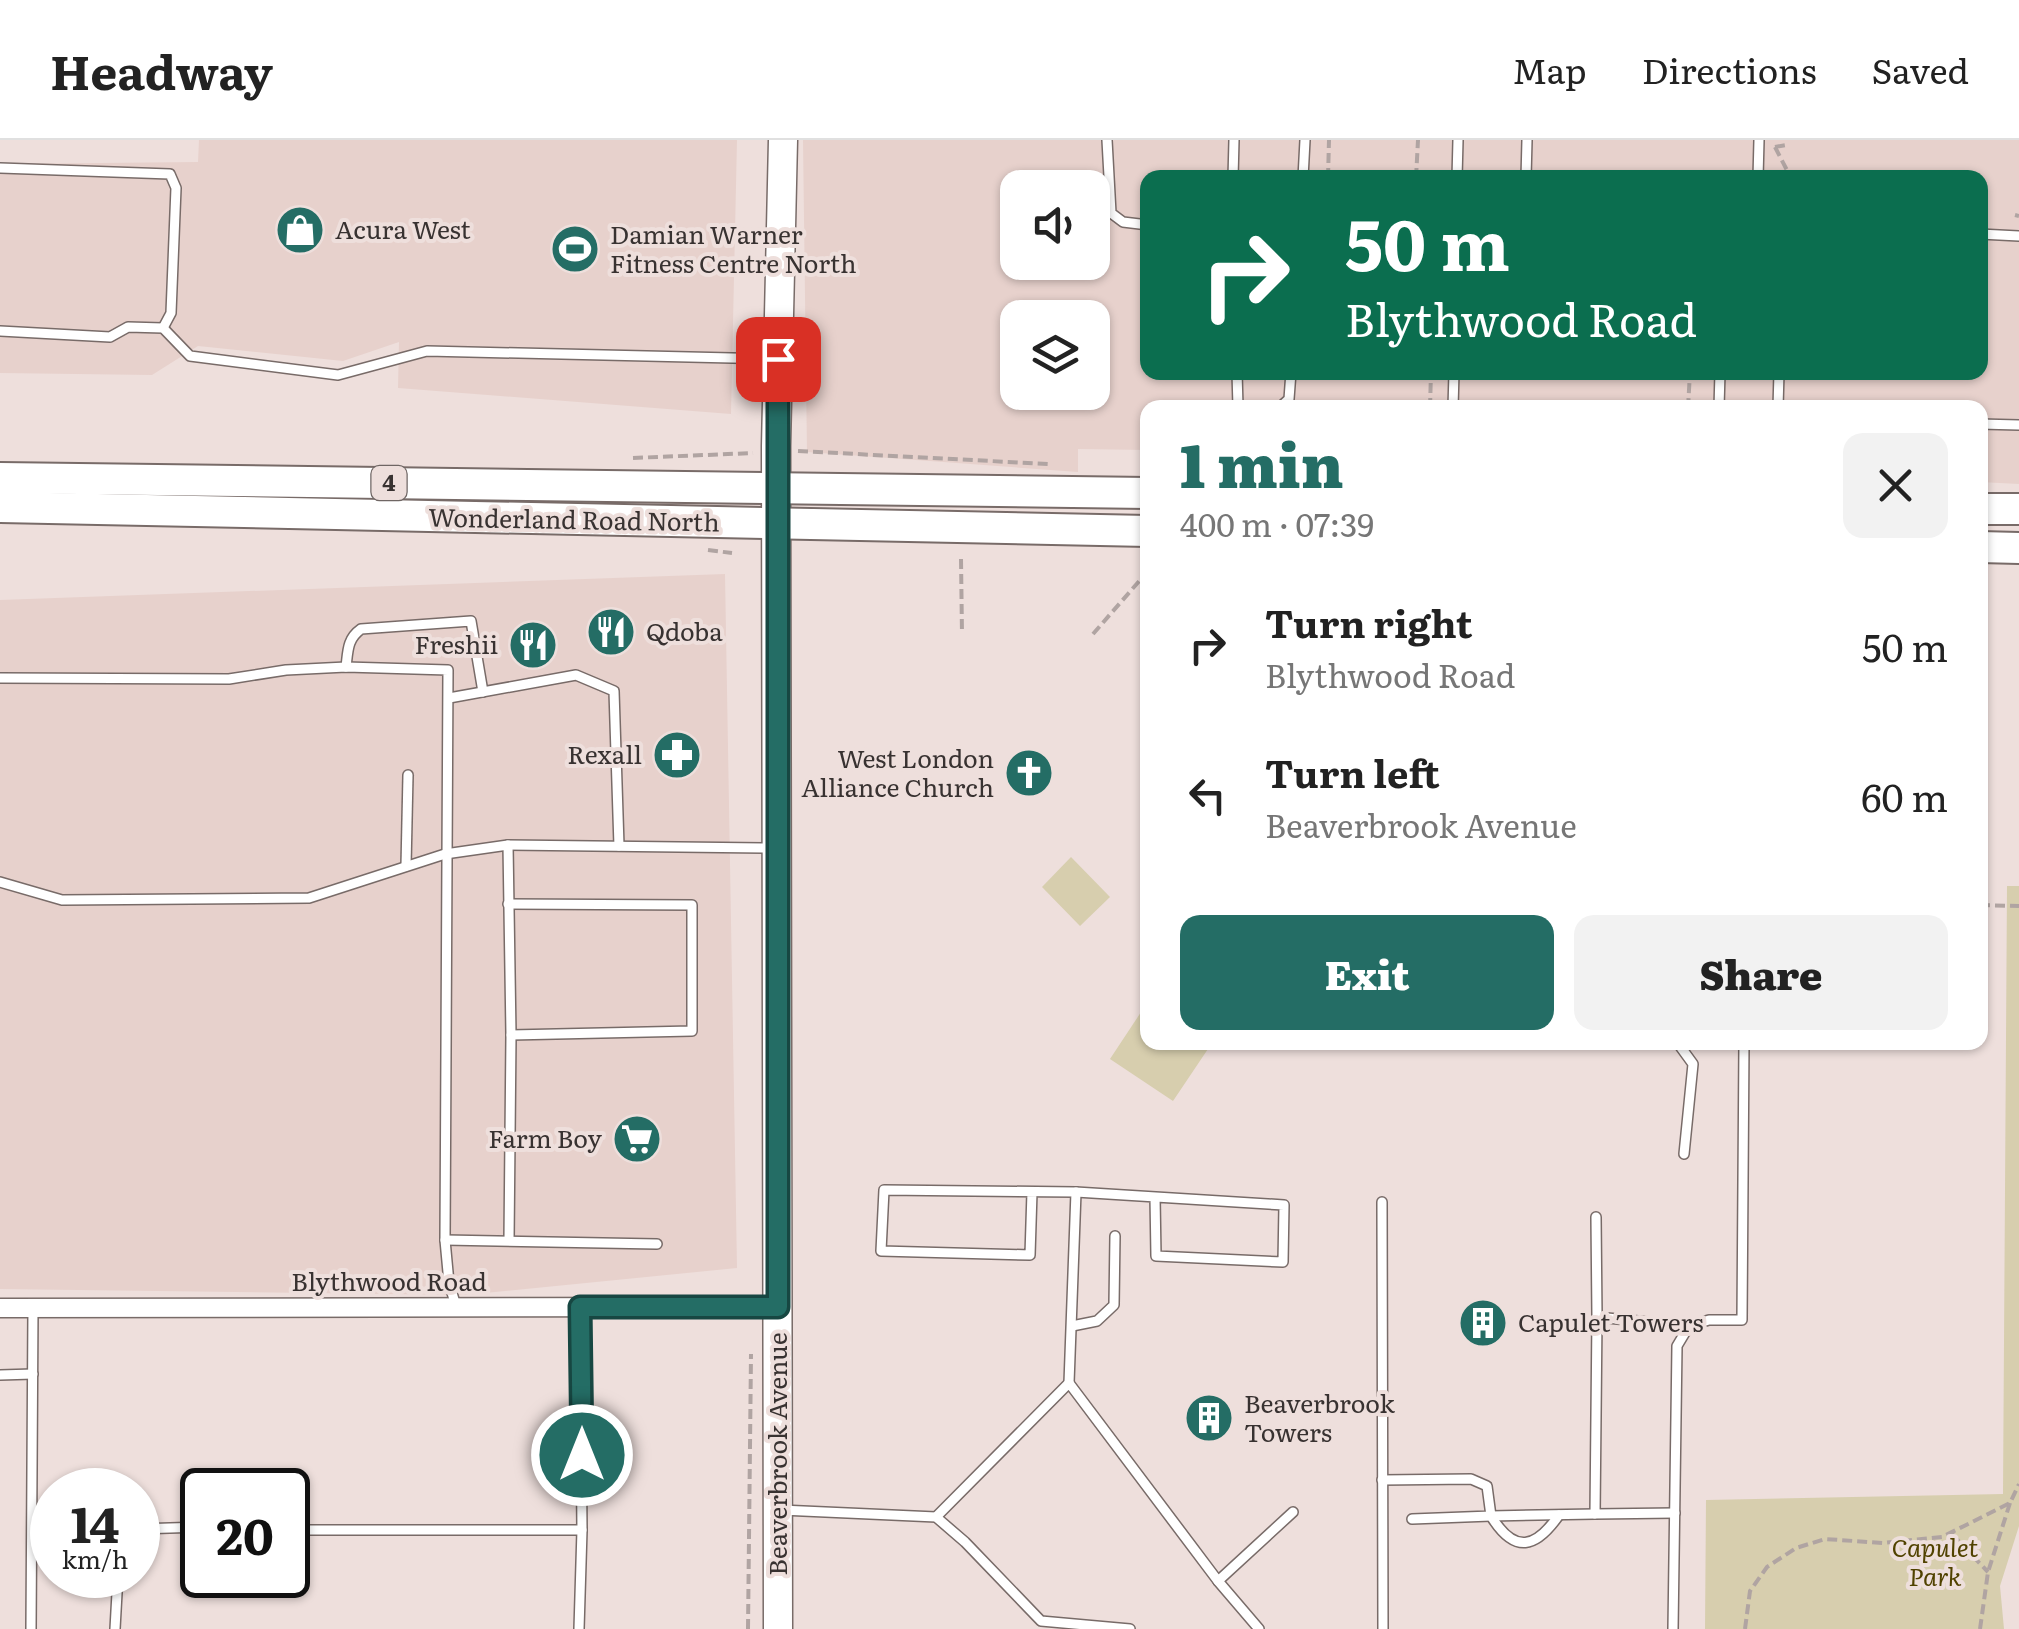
<!DOCTYPE html>
<html lang="en">
<head>
<meta charset="utf-8">
<style>
  body { margin:0; font-family:Literata,serif; background:#f2f2f2; color:#222; height:100vh; display:flex; flex-direction:column; font-size:38px; white-space:nowrap }
  * { box-sizing:border-box; margin:0 }
  p { font-size:32px; color:#767676 }
  .icon { flex:none; width:55px; height:55px; fill:none; stroke:currentColor; stroke-width:2; stroke-linecap:round; stroke-linejoin:round }
  .map { position:relative; flex:1; overflow:hidden }
  .drawer { position:absolute; left:1140px; top:260px; width:848px; height:650px; display:flex; flex-direction:column; background:#fff; border-radius:20px; box-shadow:0 2px 8px #0004 }
  .drawer>* { flex:none }
  .top-card { position:absolute; left:1140px; top:30px; width:848px; height:210px; border-radius:20px; box-shadow:0 2px 8px #0004; background:#0b6e4f; color:#fff; overflow:hidden }
  .controls { position:absolute; left:1000px; top:30px; display:grid; gap:20px }
  .controls a { display:grid; place-items:center; width:110px; height:110px; border-radius:20px; background:#fff; box-shadow:0 2px 8px #0004; font-size:50px }
  .speed { position:absolute; left:30px; top:1328px; display:flex; gap:20px; font-size:50px; font-weight:700; text-align:center }
  .speed>* { display:grid; place-content:center; width:130px; height:130px; border-radius:50%; background:#fff; box-shadow:0 2px 8px #0004; line-height:1 }
  .speed small { font-size:25px; font-weight:400 }
  .speed .limit { border:5px solid #111; border-radius:15px; background:#fff; color:#111 }
  .pin { position:absolute; display:grid; place-items:center; width:85px; height:85px; color:#fff; margin:-42px; border-radius:20px; box-shadow:0 5px 15px #0006 }
  .me { position:absolute; width:110px; margin:-55px; rotate:0deg; stroke-linejoin:round; filter:drop-shadow(0 0 8px #0008) }
  .turn { display:flex; align-items:center; gap:35px; height:210px; padding:0 40px; font-size:45px }
  .turn .icon { width:130px; height:130px; stroke-width:2.5 }
  .turn b { display:block; font-size:70px; line-height:85px }
  .round { display:grid; place-items:center; flex:none; width:105px; height:105px; border-radius:20px; background:#f2f2f2 }
  .summary { display:flex; align-items:center; justify-content:space-between; height:170px; padding:0 40px }
  h1 { font-size:60px; font-weight:800; line-height:75px; color:#246d65 }
  .cta { display:flex; gap:20px; margin-top:auto; padding:20px 40px }
  .cta a { flex:1; height:115px; border-radius:20px; background:#246d65; color:#fff; font-size:40px; font-weight:800; line-height:115px; text-align:center }
  .cta a+a { background:#f2f2f2; color:#222 }
  ul { padding:0; list-style:none }
  li { display:flex; align-items:center; gap:30px; height:150px; padding:0 40px }
  li div { flex:1 }
  li b { display:block; font-size:38px }
  li em { font-style:normal }
  header { display:flex; align-items:center; gap:60px; box-sizing:border-box; height:140px; padding:0 50px; background:#fff; border-bottom:2px solid #e0e0e0 }
  header strong { font-size:48px }
  nav { display:flex; gap:55px; margin-inline-start:auto; font-size:35px }
  .map>svg:first-child { display:block }
</style>
</head>
<body>
<header>
<strong>Headway</strong>
<nav><a>Map</a><a>Directions</a><a>Saved</a></nav>
</header>
<div class="map">
<svg width="2019" height="1489" viewBox="0 0 2019 1489">
  <rect width="100%" height="100%" fill="#eedfdc"/>
  <g fill="#e7d1cc" fill-rule="evenodd">
    <polygon points="199,0 737,0 731,274 398,248 399,202 343,221 198,206 152,235 0,233 0,24 198,22"/>
    <path d="M803,0H2019V344L1980,342V268H1148L1147,310L1078,309V332L807,312ZM1148,38H1980V232H1148ZM1018,48H1092V122H1018ZM1018,178H1092V252H1018Z"/>
    <polygon points="725,434 737,1128 465,1155 0,1149 0,460"/>
  </g>
  <g fill="#d7ceae">
    <polygon points="1071,717 1110,757 1080,786 1042,747"/>
    <polygon points="2007,746 2019,746 2019,1386 2000,1446 2004,1489 1705,1489 1706,1360 2003,1354"/>
    <polygon points="1147,863 1148,902 1212,903 1173,961 1110,919"/>
  </g>
  <g fill="none" stroke-linecap="round" stroke-linejoin="round">
    <g stroke="#786b68" stroke-width="12">
      <g id="lane">
        <polyline points="1107,0 1111,73 1123,82 1148,85"/>
        <polyline points="0,28 170,34 176,48 171,173 163,188"/>
        <polyline points="1233,38 1234,0"/>
        <polyline points="1303,38 1305,0"/>
        <polyline points="1457,38 1458,0"/>
        <polyline points="1526,38 1527,0"/>
        <polyline points="1758,38 1759,0"/>
        <polyline points="1980,94 2019,96"/>
        <polyline points="0,191 110,197 128,187 163,188 190,216 338,235 427,211 775,219"/>
        <polyline points="1237,232 1238,267 1245,268"/>
        <polyline points="1279,268 1289,259 1291,232"/>
        <polyline points="1453,268 1454,232"/>
        <polyline points="1719,268 1720,232"/>
        <polyline points="1778,268 1779,232"/>
        <polyline points="1980,284 2019,285"/>
        <path d="M346,527C348,511 347,499 361,489L471,481L483,552"/>
        <polyline points="0,538 229,539 286,530 346,527 448,530 445,1100 449,1143 456,1166"/>
        <polyline points="449,558 576,535 614,551 619,706"/>
        <polyline points="508,705 511,895 509,1100"/>
        <polyline points="406,726 408,635"/>
        <polyline points="0,742 62,760 309,758 445,714 508,705 773,708"/>
        <polyline points="508,764 692,765 692,891 511,895"/>
        <polyline points="1677,902 1693,924 1684,1014"/>
        <polyline points="1032,1052 1030,1115 881,1111 884,1050 1076,1052 1069,1243"/>
        <polyline points="1076,1052 1284,1065 1283,1122 1156,1116 1155,1057"/>
        <polyline points="1382,1062 1383,1489"/>
        <polyline points="1596,1077 1597,1177"/>
        <polyline points="445,1100 657,1104"/>
        <polyline points="580,1167 582,1390"/>
        <polyline points="1072,1186 1097,1181 1114,1165 1115,1096"/>
        <polyline points="0,1235 33,1234"/>
        <polyline points="1382,1340 1471,1339 1487,1346 1491,1376 1412,1379"/>
        <polyline points="781,1370 936,1377 965,1402 1041,1481 1130,1489"/>
        <polyline points="1675,1373 1595,1374 1597,1177 1689,1186"/>
        <polyline points="1491,1376 1595,1374"/>
        <path d="M1491,1376C1515,1415 1536,1408 1559,1375"/>
        <polyline points="936,1377 1069,1243 1218,1441 1259,1489"/>
        <polyline points="138,1389 202,1387"/>
        <polyline points="288,1390 582,1390 579,1489"/>
        <polyline points="1218,1441 1293,1372"/>
        <polyline points="31,1489 33,1168"/>
        <polyline points="115,1489 118,1435"/>
        <polyline points="1673,1489 1677,1206 1689,1186 1709,1180 1742,1180 1744,902"/>
      </g>
    </g>
    <g stroke="#786b68" stroke-width="21">
      <polyline id="street" points="0,1168 777,1167"/>
    </g>
    <g stroke="#786b68" stroke-width="31">
      <polyline id="secondary" points="778,1489 776,306 783,0"/>
    </g>
    <g stroke="#786b68" stroke-width="34">
      <g id="primary">
        <polyline points="0,338 1148,353"/>
        <polyline points="0,367 1148,391"/>
        <polyline points="1980,369 2019,369"/>
        <polyline points="1980,407 2019,408"/>
      </g>
    </g>
    <g stroke="#b0a4a2" stroke-width="4" stroke-dasharray="10 5" stroke-linecap="butt">
      <polyline points="1775,7 1791,38"/>
      <polyline points="1775,7 1786,5"/>
      <polyline points="1328,38 1329,0"/>
      <polyline points="1416,38 1418,0"/>
      <polyline points="2015,75 2019,76"/>
      <polyline points="1430,268 1431,232"/>
      <polyline points="1688,268 1690,232"/>
      <polyline points="798,311 1048,324"/>
      <polyline points="633,318 753,313"/>
      <polyline points="708,410 732,413"/>
      <polyline points="961,419 962,494"/>
      <polyline points="1093,494 1148,431"/>
      <polyline points="1980,765 2019,766"/>
      <polyline points="1952,1394 1988,1432"/>
      <polyline points="748,1489 751,1214"/>
      <polyline points="1745,1489 1750,1451 1767,1427 1796,1408 1825,1399 1883,1403 1942,1397 2010,1363 2019,1344"/>
      <polyline points="1980,1489 1988,1432 2010,1363"/>
    </g>
    <use href="#lane" stroke="#fff" stroke-width="9"/>
    <use href="#street" stroke="#fff" stroke-width="18"/>
    <use href="#secondary" stroke="#fff" stroke-width="28"/>
    <use href="#primary" stroke="#fff" stroke-width="30"/>
  </g>
  <g fill="none" stroke-linecap="round" stroke-linejoin="round">
    <g stroke="#174742" stroke-width="25">
      <polyline id="route" points="582,1315 580,1167 778,1167 778,219"/>
    </g>
    <use href="#route" stroke="#246d65" stroke-width="18"/>
  </g>
  <defs>
    <g id="shop-disc" transform="scale(2.5)"><circle r="9.5" fill="#246d65" stroke="#eedfdc"/><path d="M-5-2.5h2.3a2.7 3.5 0 0 1 5.4 0H5L5.5 6h-11ZM-1.5-2.5h3a1.5 2.3 0 0 0-3 0Z" fill="#fff"/></g>
    <g id="stadium-disc" transform="scale(2.5)"><circle r="9.5" fill="#246d65" stroke="#eedfdc"/><path d="M0-5a6.5 5 0 1 0 0 10a6.5 5 0 1 0 0-10ZM-3.5-1.8h7v3.6h-7Z" fill="#fff"/></g>
    <g id="restaurant-disc" transform="scale(2.5)"><circle r="9.5" fill="#246d65" stroke="#eedfdc"/><path d="M-5-6h1v4h1v-4h1v4h1v-4h1v5L-1.5 .5V6h-2V.5L-5-1ZM5-6V6H3V1.5H1.5Q1.5-4 5-6Z" fill="#fff"/></g>
    <g id="pharmacy-disc" transform="scale(2.5)"><circle r="9.5" fill="#246d65" stroke="#eedfdc"/><path d="M-2-6h4v4h4v4h-4v4h-4v-4h-4v-4h4Z" fill="#fff"/></g>
    <g id="church-disc" transform="scale(2.5)"><circle r="9.5" fill="#246d65" stroke="#eedfdc"/><path d="M-1.2-6h2.4v3.5h3.3v2.4h-3.3V6h-2.4V-.1h-3.3v-2.4h3.3Z" fill="#fff"/></g>
    <g id="supermarket-disc" transform="scale(2.5)"><circle r="9.5" fill="#246d65" stroke="#eedfdc"/><path d="M-6-5.5h2.5l.6 2H6L4.5 2H-2.5L-4.4-4H-6ZM-1.5 3.2a1.3 1.3 0 1 0 .1 0ZM3 3.2a1.3 1.3 0 1 0 .1 0Z" fill="#fff"/></g>
    <g id="building-disc" transform="scale(2.5)"><circle r="9.5" fill="#246d65" stroke="#eedfdc"/><path d="M-4-6H4V6H1V3H-1V6H-4ZM-2.5-4.3h1.7v1.8h-1.7ZM.8-4.3h1.7v1.8H.8ZM-2.5-1h1.7V.8h-1.7ZM.8-1h1.7V.8H.8Z" fill="#fff"/></g>
  </defs>
  <g fill-rule="evenodd">
    <use href="#shop-disc" x="300" y="90"/>
    <use href="#stadium-disc" x="575" y="109"/>
    <use href="#restaurant-disc" x="611" y="492"/>
    <use href="#restaurant-disc" x="533" y="505"/>
    <use href="#pharmacy-disc" x="677" y="615"/>
    <use href="#church-disc" x="1029" y="633"/>
    <use href="#supermarket-disc" x="637" y="999"/>
    <use href="#building-disc" x="1483" y="1183"/>
    <use href="#building-disc" x="1209" y="1278"/>
  </g>
  <g text-anchor="middle" stroke-width="8" stroke-linejoin="round" paint-order="stroke">
    <rect fill="#eedfdc" stroke="#6f6664" stroke-width="2.5" x="371.5" y="326" width="35" height="34" rx="8"/>
    <g font-size="22" font-weight="bold" fill="#383231">
      <text x="389" y="351">4</text>
    </g>
    <g font-size="25" fill="#383231" stroke="#eedfdc" text-anchor="start">
      <text x="335" y="99">Acura West</text>
      <text x="610" y="104">Damian Warner<tspan x="610" dy="29">Fitness Centre North</tspan></text>
      <text x="646" y="501">Qdoba</text>
      <text x="498" y="514" text-anchor="end">Freshii</text>
      <text x="642" y="624" text-anchor="end">Rexall</text>
      <text x="994" y="628" text-anchor="end">West London<tspan x="994" dy="29">Alliance Church</tspan></text>
      <text x="602" y="1008" text-anchor="end">Farm Boy</text>
      <text x="1518" y="1192">Capulet Towers</text>
      <text x="1244" y="1273">Beaverbrook<tspan x="1244" dy="29">Towers</tspan></text>
    </g>
    <g font-size="25" fill="#383231" stroke="#eedfdc">
      <text transform="translate(574 380) rotate(1)" y="9">Wonderland Road North</text>
      <text x="389" y="1151">Blythwood Road</text>
      <text transform="translate(778 1314) rotate(-90)" y="9">Beaverbrook Avenue</text>
    </g>
    <g font-size="25" font-style="italic" fill="#514200" stroke="#eedfdc">
      <text x="1935" y="1417">Capulet<tspan x="1935" dy="29">Park</tspan></text>
    </g>
  </g>
</svg>
<div class="controls">
<a><svg class="icon" aria-label="sound" viewBox="0 0 24 24"><path d="M4 9h4l5-4v14l-5-4H4zM17 9q2 3 0 6"/></svg></a>
<a><svg class="icon" aria-label="layers" viewBox="0 0 24 24"><path d="M12 4l9 5-9 5-9-5zM3 14l9 5 9-5"/></svg></a>
</div>
<div class="speed"><div>14<small>km/h</small></div><div class="limit">20</div></div>
<div class="pin" style="left:778px;top:219px;background:#d93025"><svg class="icon" aria-label="arrive" viewBox="0 0 24 24"><path d="M6 21V4h12l-3 4 3 4H6"/></svg></div>
<svg class="me" style="left:582px;top:1315px" viewBox="-20 -20 40 40"><circle r="17" fill="#246d65" stroke="#fff" stroke-width="3"/><path d="M0-11L8 9 0 5-8 9z" fill="#fff"/></svg>
<div class="top-card">
<div class="turn"><svg class="icon" aria-label="right" viewBox="0 0 24 24"><path d="M7 20v-9h11M14 6l5 5-5 5"/></svg><div><b>50 m</b>Blythwood Road</div></div>
</div>
<section class="drawer">
<div class="summary"><div><h1>1 min</h1><p>400 m · 07:39</p></div><a class="round"><svg class="icon" aria-label="close" viewBox="0 0 24 24"><path d="M6 6l12 12M18 6L6 18"/></svg></a></div>
<ul>
<li><svg class="icon" aria-label="right" viewBox="0 0 24 24"><path d="M7 20v-9h11M14 6l5 5-5 5"/></svg><div><b>Turn right</b><p>Blythwood Road</p></div><em>50 m</em></li>
<li><svg class="icon" aria-label="left" viewBox="0 0 24 24"><path d="M17 20v-9H6M10 6l-5 5 5 5"/></svg><div><b>Turn left</b><p>Beaverbrook Avenue</p></div><em>60 m</em></li>
</ul>
<div class="cta"><a>Exit</a><a>Share</a></div>
</section>
</div>
</body>
</html>
